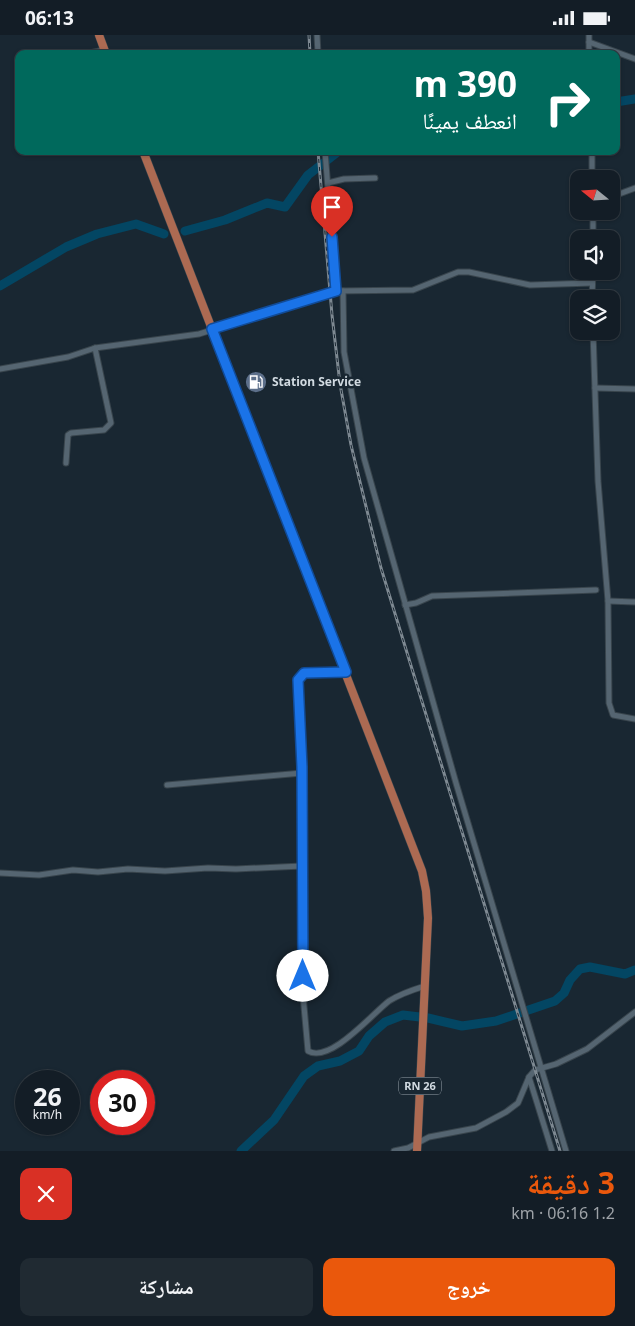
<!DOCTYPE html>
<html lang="ar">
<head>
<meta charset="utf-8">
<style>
  body { margin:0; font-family:"Noto Sans","Noto Naskh Arabic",sans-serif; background:#202a32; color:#f1f3f6; direction:rtl; height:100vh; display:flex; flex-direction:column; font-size:19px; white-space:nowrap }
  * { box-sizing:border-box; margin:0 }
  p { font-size:16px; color:#9da2a7 }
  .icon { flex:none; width:28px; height:28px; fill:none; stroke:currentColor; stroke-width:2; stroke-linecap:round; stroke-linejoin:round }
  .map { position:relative; height:1116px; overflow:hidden; direction:ltr }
  .drawer { display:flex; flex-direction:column; background:#131d26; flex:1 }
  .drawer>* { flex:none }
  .banner { position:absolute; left:15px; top:15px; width:605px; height:105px; border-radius:10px; box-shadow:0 1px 4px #0004,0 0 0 1px #323b43; direction:rtl; background:#00695c; color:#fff; overflow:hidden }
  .needle { width:32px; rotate:288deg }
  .tools { position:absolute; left:570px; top:135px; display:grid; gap:10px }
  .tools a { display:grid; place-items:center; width:50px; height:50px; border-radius:10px; background:#131d26; box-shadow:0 1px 4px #0004,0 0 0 1px #323b43; font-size:25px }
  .speed { position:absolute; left:15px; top:1035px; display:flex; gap:10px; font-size:25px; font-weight:700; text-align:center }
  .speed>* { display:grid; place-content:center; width:65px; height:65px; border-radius:50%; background:#131d26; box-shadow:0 1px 4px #0004,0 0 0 1px #323b43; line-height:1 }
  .speed small { font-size:12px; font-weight:400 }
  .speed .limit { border:8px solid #d22; background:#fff; color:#111 }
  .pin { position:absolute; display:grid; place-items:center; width:42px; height:42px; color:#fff; margin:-51px -21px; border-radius:50% 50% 50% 0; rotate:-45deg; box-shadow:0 0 5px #0007 }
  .pin .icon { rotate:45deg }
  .me { position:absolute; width:55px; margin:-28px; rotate:0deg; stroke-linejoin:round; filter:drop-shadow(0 0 4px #0008) }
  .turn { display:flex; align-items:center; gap:18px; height:105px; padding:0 20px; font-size:22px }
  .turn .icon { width:65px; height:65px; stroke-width:2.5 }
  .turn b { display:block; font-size:35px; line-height:42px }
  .round { display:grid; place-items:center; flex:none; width:52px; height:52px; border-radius:10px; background:#202a32 }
  .headline { display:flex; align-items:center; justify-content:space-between; height:85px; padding:0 20px }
  h1 { font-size:30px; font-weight:700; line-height:38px; color:#ea580c }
  .primary-button { display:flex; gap:10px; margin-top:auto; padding:10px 20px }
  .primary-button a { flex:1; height:58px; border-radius:10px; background:#ea580c; color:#fff; font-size:20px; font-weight:700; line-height:58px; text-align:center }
  .primary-button a+a { background:#202a32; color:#f1f3f6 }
  .status { display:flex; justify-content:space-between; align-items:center; height:35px; padding:0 25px; background:#131d26; direction:ltr }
  .status svg { height:14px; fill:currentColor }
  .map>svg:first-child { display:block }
</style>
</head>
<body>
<div class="status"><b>06:13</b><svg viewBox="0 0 49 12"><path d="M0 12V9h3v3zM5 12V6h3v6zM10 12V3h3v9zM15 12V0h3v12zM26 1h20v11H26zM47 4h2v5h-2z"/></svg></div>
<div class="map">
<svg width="635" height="1116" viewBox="0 0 635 1116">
  <rect width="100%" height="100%" fill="#192732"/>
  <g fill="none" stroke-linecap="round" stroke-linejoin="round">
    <g stroke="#034663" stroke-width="9">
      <polyline points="616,67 635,64"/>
      <polyline points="185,196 225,185 267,168 285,172 308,140 339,116"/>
      <polyline points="0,251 66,212 97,199 136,189 164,199"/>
      <polyline points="241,1116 274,1085 304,1041 318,1031 340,1026 359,1016 369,1001 385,987 403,980 428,983 462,991 496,986 555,966 564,958 570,945 580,934 590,932 625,939 635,935"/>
    </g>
    <g stroke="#39454d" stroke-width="7">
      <g id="minor">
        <polyline points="317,0 318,19"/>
        <polyline points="589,0 589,19"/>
        <polyline points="589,7 635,24"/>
        <polyline points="84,19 105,15"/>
        <polyline points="325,116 336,256"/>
        <polyline points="592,116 592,144"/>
        <polyline points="328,148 344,144 375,143"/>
        <polyline points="611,162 635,153"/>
        <polyline points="593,176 593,204"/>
        <polyline points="343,256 344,317 364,423 456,748 566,1116"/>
        <polyline points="592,264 593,236"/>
        <polyline points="593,296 598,446 608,566 609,668 613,680 635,684"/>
        <polyline points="0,334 68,322 95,313 199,299 336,256 413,255 458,237 469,237 530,250 592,248"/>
        <polyline points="595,353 635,354"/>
        <polyline points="66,428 68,400 71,398 104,395 111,388 95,313"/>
        <polyline points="608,566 635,567"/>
        <polyline points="405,570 416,568 432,561 596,555"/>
        <path d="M346,637L304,638L298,645L302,732L303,960L308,1016C330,1029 372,979 389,966C400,959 412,955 425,951"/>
        <polyline points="167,750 302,738"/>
        <polyline points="0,838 39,840 73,835 98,837 128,834 165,836 208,833 236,834 302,831"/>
        <polyline points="529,1042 552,1116"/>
        <polyline points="394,1116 408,1113 429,1102 476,1093 506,1077 518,1068 529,1042 535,1035 556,1029 587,1014 635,977"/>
      </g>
    </g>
    <g stroke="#39454d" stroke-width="9">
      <g id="primary">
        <polyline points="99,0 106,19"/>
        <polyline points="143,116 422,836 426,856 428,883 417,1116"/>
      </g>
    </g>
    <use href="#minor" stroke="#556571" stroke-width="5"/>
    <use href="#primary" stroke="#ac6a52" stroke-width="8"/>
    <g stroke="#7e8992" stroke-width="3">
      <g id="rail">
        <polyline points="309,0 310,19"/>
        <polyline points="318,116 332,280 340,349 351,410 381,533 560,1116"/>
      </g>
    </g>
    <use href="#rail" stroke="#192732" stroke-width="1" stroke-dasharray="4" stroke-linecap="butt"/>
  </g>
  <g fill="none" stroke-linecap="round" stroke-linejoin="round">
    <g stroke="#114b97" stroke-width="12">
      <polyline id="route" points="303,941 302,732 298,645 304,638 346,637 212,294 336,256 332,202"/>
    </g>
    <use href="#route" stroke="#1a73e8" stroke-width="9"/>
  </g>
  <defs>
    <g id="fuel-disc" transform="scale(1.125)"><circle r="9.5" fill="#5c6f8a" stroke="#192732"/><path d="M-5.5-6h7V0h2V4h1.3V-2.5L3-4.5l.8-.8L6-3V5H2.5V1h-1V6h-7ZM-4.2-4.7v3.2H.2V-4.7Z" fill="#fff"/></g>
  </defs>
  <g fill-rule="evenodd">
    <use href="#fuel-disc" x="256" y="347"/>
  </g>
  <g text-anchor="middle" stroke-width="5" stroke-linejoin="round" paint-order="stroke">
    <rect fill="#192732" stroke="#9aa4ac" stroke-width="1" x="399" y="1042.5" width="42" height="17" rx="4"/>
    <g font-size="11" font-weight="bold" fill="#d1dae1">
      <text x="420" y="1055">RN 26</text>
    </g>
    <g font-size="12" font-weight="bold" fill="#d1dae1" stroke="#192732" text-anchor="start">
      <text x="272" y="351">Station Service</text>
    </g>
  </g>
</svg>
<div class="tools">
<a><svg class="needle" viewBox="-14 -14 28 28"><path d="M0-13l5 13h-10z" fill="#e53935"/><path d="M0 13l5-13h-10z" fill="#9da2a7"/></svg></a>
<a><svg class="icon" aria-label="sound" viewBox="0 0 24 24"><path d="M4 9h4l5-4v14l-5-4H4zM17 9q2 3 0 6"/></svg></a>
<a><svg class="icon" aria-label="layers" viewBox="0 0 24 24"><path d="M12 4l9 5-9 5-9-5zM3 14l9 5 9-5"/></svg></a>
</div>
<div class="speed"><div>26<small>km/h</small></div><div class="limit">30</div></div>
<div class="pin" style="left:332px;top:202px;background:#d93025"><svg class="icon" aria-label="arrive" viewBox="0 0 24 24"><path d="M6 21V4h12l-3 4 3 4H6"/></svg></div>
<svg class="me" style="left:303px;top:941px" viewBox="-20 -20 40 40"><circle r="19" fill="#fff"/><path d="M0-13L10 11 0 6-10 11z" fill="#1a73e8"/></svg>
<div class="banner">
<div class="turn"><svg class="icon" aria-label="right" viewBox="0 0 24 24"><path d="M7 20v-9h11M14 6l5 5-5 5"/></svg><div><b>390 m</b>انعطف يمينًا</div></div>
</div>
</div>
<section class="drawer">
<div class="headline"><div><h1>3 دقيقة</h1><p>1.2 km · 06:16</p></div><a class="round" style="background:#d93025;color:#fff"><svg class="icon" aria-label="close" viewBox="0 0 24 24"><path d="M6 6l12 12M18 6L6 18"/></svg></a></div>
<div class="primary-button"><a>خروج</a><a>مشاركة</a></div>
</section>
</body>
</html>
